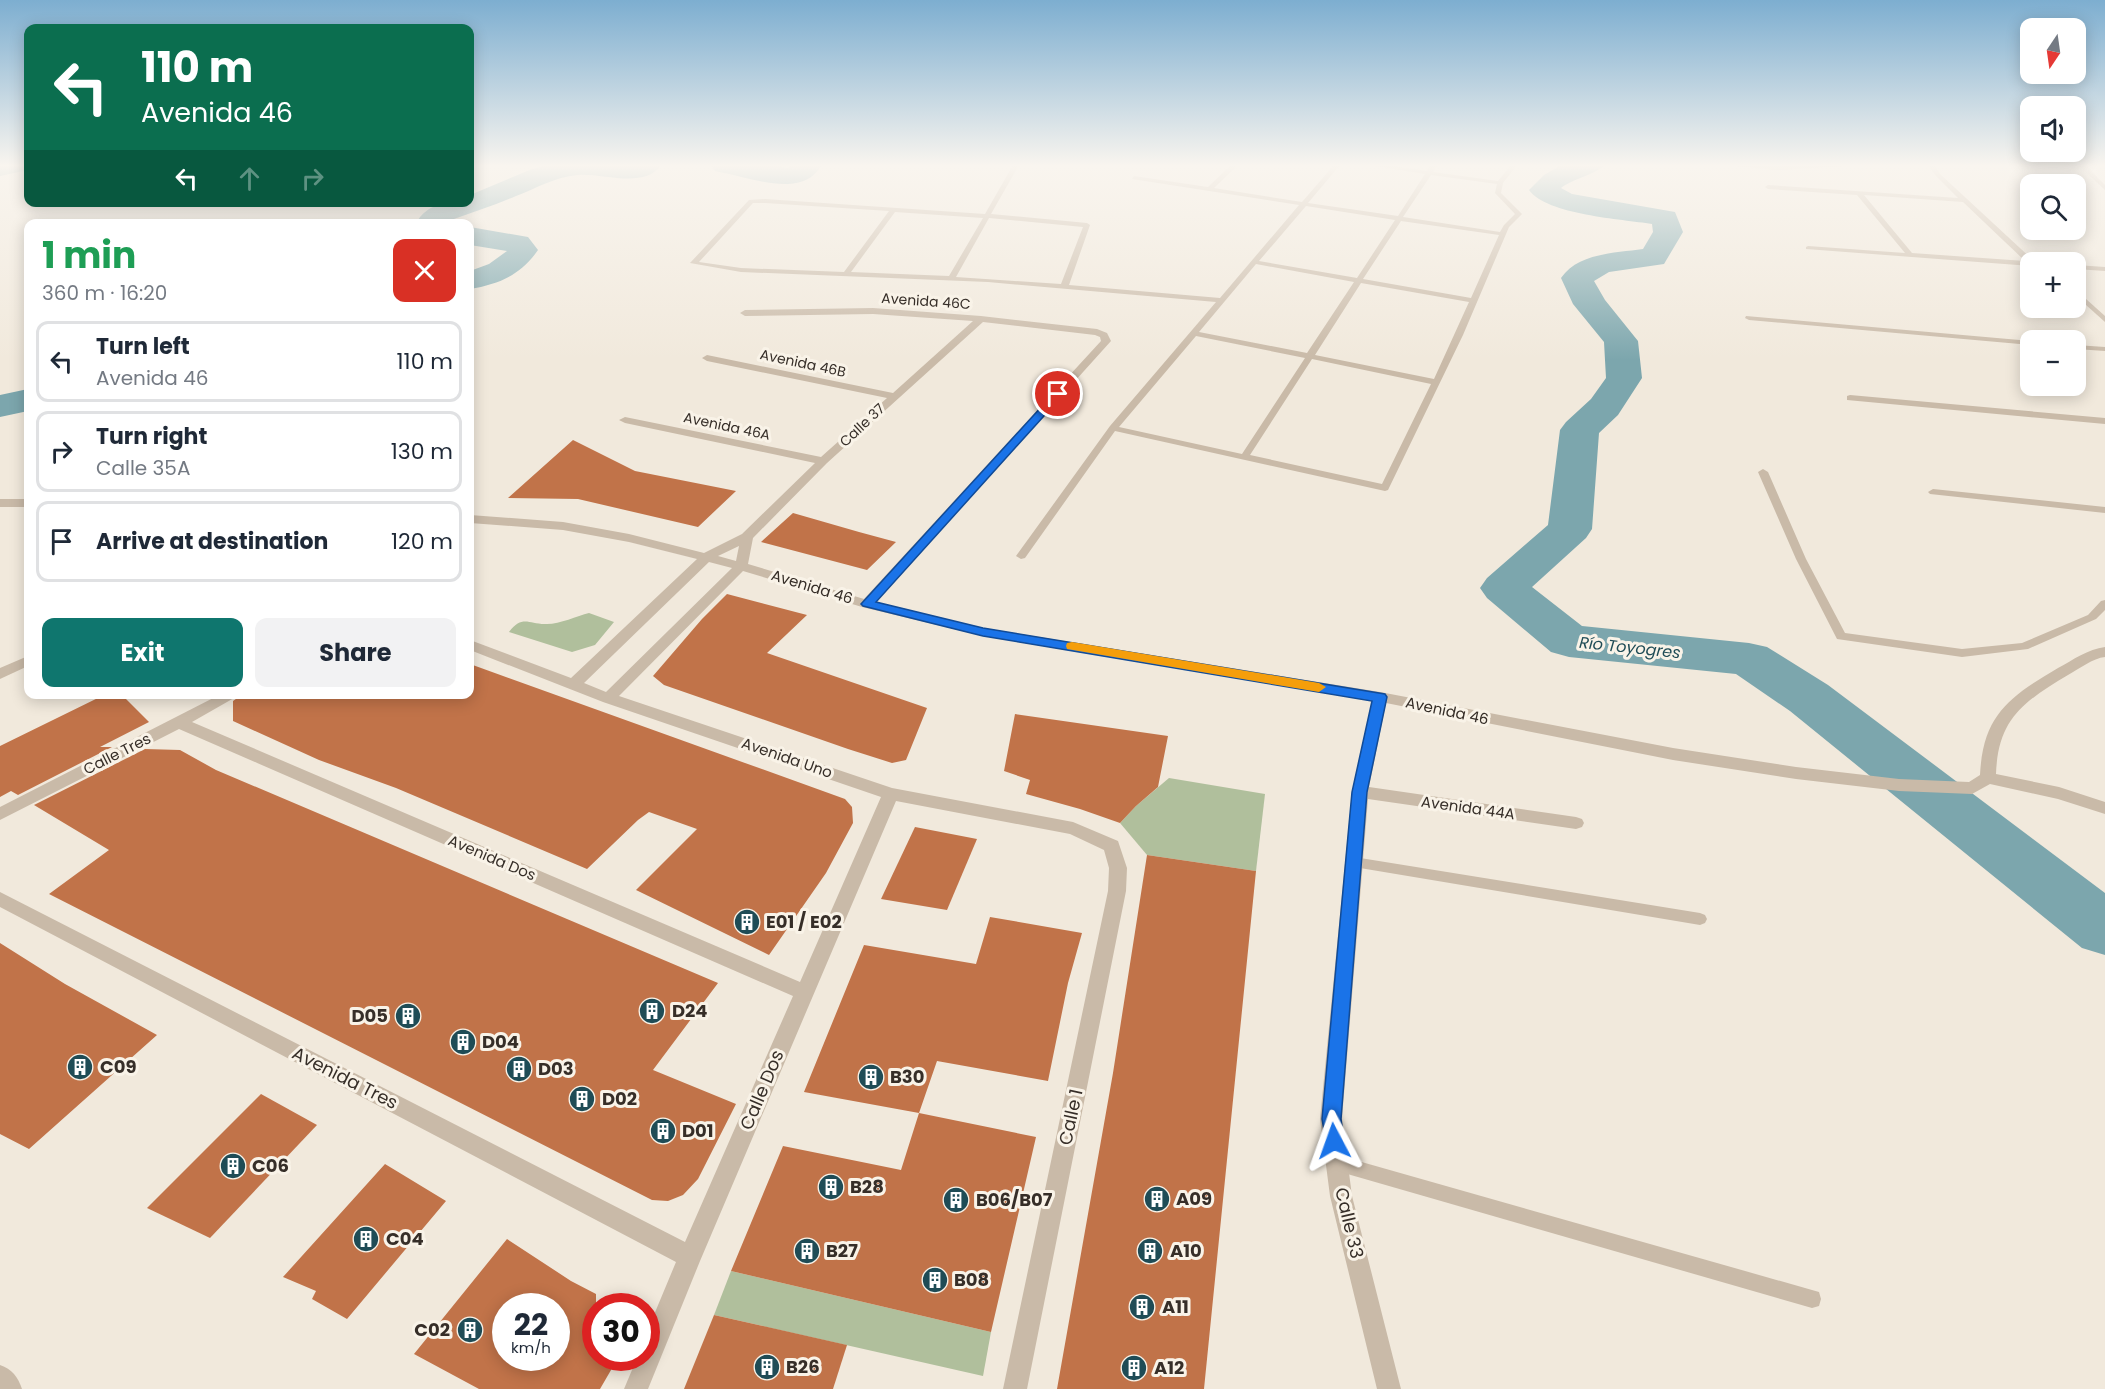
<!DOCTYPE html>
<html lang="en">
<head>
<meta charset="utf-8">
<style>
  body { margin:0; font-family:Poppins,sans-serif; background:#f2f2f3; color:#1f2937; height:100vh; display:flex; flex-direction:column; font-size:22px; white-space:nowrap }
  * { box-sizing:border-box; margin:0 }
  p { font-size:20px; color:#747a83 }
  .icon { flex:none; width:33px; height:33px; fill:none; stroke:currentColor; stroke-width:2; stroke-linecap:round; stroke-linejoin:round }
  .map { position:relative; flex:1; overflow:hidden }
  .panel { position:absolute; left:24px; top:219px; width:450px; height:480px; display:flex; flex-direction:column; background:#fff; border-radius:12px; box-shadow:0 3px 15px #0003 }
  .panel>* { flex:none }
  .top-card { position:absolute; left:24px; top:24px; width:450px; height:183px; border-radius:12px; box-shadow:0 3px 15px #0003; background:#0b6e4f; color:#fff; overflow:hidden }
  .needle { width:39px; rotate:193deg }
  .tools { position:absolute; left:2020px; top:18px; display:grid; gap:12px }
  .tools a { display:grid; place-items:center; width:66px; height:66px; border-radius:12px; background:#fff; box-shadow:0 3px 15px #0003; font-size:30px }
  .speed { position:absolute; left:492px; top:1293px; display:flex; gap:12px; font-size:30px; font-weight:700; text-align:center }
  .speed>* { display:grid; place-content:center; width:78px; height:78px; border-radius:50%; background:#fff; box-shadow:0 3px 15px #0003; line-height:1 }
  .speed small { font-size:15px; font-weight:400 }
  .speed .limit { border:9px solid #d22; background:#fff; color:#111 }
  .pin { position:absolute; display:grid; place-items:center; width:51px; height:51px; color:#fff; margin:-26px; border:3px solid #fff; border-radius:50%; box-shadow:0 2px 6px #0007 }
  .me { position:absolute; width:66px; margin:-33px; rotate:356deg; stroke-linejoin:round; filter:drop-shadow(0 0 4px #0008) }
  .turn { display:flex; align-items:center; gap:21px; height:126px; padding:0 18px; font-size:27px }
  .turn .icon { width:78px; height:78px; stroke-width:2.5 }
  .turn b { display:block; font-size:42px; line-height:51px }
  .lanes { display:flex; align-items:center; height:57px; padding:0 18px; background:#0003; justify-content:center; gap:30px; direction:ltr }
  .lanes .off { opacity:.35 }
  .round { display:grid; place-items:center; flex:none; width:63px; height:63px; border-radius:12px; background:#f2f2f3 }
  .summary { display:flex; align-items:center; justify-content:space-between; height:102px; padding:0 18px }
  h1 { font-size:36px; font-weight:700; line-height:45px; color:#1e9e55 }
  .action { display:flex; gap:12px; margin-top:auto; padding:12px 18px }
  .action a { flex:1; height:69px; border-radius:12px; background:#0f766e; color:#fff; font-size:24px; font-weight:700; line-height:69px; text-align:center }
  .action a+a { background:#f2f2f3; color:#1f2937 }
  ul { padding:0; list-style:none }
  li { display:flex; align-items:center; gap:18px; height:81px; margin:0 12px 9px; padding:0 6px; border:3px solid #e0e1e3; border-radius:12px }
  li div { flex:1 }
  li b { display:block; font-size:22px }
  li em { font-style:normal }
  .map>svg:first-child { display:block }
</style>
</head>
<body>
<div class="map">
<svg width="2105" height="1389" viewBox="0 0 2105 1389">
  <rect width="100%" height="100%" fill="#f1e9dc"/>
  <g fill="#b0bf9c">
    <path d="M589,613L614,622L595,645L572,652L509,632C523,614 529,625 547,624C560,624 577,616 589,613Z"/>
    <polygon points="1169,778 1265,794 1256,871 1147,855 1120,823 1136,806"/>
    <polygon points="731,1271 991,1332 983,1376 714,1315"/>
  </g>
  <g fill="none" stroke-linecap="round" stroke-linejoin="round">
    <g fill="#7ca6ad" fill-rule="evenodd">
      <polygon points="0,165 28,165 28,170 0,176"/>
      <path d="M549,165H661C644,190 601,172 577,175C555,177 537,188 516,196C495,205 473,212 451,220L448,224H419L418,220C430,202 450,202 470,202V195L532,169Z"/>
      <path d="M711,165H770L787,168L793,165H821C804,199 752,178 724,173L715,171Z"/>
      <path d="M1561,165H1604C1599,173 1572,179 1561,188L1572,194L1675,212L1683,232L1664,264L1609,272L1594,281L1605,300L1638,341L1642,378L1618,415L1599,433L1592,529L1586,538L1532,587L1582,626L1749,643L1767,647L1828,685L2105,893V955L2082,948L1790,711L1736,674L1569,657L1551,652L1487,598L1480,588L1487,578L1548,525L1560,430L1566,422L1591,399L1606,378L1604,342L1573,304L1561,278C1578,253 1615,253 1643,249L1653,232L1652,224C1622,219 1547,215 1529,190L1544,175Z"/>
      <path d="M470,227L528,237L538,250C521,275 499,284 470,289V271L489,264L507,251L470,245Z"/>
      <polygon points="28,389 28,411 0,417 0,395"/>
    </g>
  </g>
  <g fill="#c17349" fill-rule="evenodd">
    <polygon points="573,440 635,471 736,491 698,527 578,499 508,498"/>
    <polygon points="793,513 859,532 896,542 867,570 761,542"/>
    <polygon points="727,594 807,615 767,653 927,708 906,760 892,763 848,749 664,685 653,676 702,619"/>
    <polygon points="470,664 845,799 852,807 853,823 826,873 769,955 636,890 697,829 649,812 638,820 587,869 396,788 319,760 233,721 233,701 243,694 470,694"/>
    <polygon points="106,694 121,694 149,722 100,747 112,747 18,795 11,791 0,797 0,746"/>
    <polygon points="1015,714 1168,736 1158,787 1136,806 1120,823 1080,809 1026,794 1030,780 1004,771"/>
    <polygon points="145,749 180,750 216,770 718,983 653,1070 736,1104 698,1179 683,1195 668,1201 652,1200 49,894 109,850 34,805"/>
    <polygon points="915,827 977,839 947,910 881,899"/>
    <polygon points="1147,855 1256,871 1204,1389 1057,1389 1113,1073"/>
    <polygon points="990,917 1082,933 1068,983 1048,1081 937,1061 919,1113 804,1092 864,945 976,964"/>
    <polygon points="0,943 65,984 157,1035 29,1149 0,1134"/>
    <polygon points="261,1094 317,1125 210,1238 147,1208"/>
    <polygon points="919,1113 1036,1137 991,1332 731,1271 783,1146 901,1170"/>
    <polygon points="385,1164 446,1201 347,1319 312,1299 316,1291 283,1277"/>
    <path d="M507,1239L571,1281L596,1294V1358H618L600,1389H479L414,1354ZM506,1306H556V1358H506Z"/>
    <polygon points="714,1315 847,1345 833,1389 684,1389"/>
  </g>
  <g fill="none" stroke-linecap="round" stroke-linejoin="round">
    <g fill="#c9baa8" fill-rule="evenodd">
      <path d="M1013,165H1019L991,214L1087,223L1090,225L1069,285L1220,298L1299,205L1132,179L1134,176L1208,187L1231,165H1238L1214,188L1302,202L1334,165H1340L1308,203L1398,216L1425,174L1369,165H1387L1427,171L1431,165H1437L1433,172L1498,181L1511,165H1517L1503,183L1501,193L1522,214L1509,227L1463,335L1388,490L1385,491L1115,431L1025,558L1021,559L1016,556L1110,426L1216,302L988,282L741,272L690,263L749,200L765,199L985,214ZM1431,175L1497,184L1495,193L1515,214L1504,225L1500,232L1403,217ZM753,203H765L889,211L844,272L741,268L699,262ZM1306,206L1395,220L1357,278L1259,261ZM895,212L983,218L949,276L851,272ZM989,218L1083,227L1061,284L956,277ZM1401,221L1499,235L1471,298L1363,279ZM1256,264L1354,282L1307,353L1199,332ZM1361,283L1469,302L1434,379L1315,355ZM1196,336L1305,358L1242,454L1119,427ZM1312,359L1431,384L1382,484L1250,455Z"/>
      <polygon points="1724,165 1865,165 1777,170"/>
      <path d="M1928,165H1934L1940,174L2034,261L2031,262V266L1806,249V247L1808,246L1905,253L1857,195L1768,189L1765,187L1768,185L1958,198L1936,176ZM1864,195L1963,202L2025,261L1912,253Z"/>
      <polygon points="2078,165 2085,165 2105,185 2105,190"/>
      <polygon points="2076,265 2105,267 2105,271 2076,269"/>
      <polygon points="2076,290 2105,316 2105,322 2076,296"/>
      <polygon points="1746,316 2031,341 2031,345 1749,320 1745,318"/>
      <polygon points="2076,345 2105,347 2105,351 2076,349"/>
      <polygon points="1850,395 2105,418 2105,424 1847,400 1847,396"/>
      <polygon points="1763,469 1768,472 1806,559 1845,633 1962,649 2022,643 2088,615 2101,601 2105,600 2105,610 2096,619 2028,649 1962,657 1837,639 1796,559 1758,472"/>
      <polygon points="1933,489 2105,507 2105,513 1930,494 1928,492"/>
      <polygon points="1354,857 1700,913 1705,915 1707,919 1705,923 1700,925 1354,867 1349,866 1347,862 1349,858"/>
      <polygon points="1337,1155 1812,1290 1819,1292 1821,1299 1819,1306 1812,1308 1337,1171 1331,1169 1328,1163 1331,1157"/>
    </g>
    <g fill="#c9baa8" fill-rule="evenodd">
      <path d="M873,308L981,316L1097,329L1107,333L1111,341L876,602L983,628L1380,692L1673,748L1796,767L1899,779L1969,782L1980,775C1983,715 2009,697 2058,668C2073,660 2088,649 2105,647V657C2093,658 2079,669 2068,675C2023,702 1998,719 1996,774L2059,787L2105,802V814L2058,799L1990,784L1972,794L1899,791L1796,779L1673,760L1386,703L1369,787L1576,817L1582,819L1584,823L1582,827L1576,829L1368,799L1342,1119L1352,1196L1401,1389H1377L1330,1196L1320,1119L1352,792L1372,701L983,636L862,607L743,571L619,696L892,788L1073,822L1118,841L1127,868L1126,891L1027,1389H1003L1108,891L1109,868L1104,850L1070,834L896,801L700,1261L648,1389H624L637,1358H646V1334L676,1262L0,907V892L685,1242L793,996L179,729L0,820V807L221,694H241L192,722L800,982L881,797L603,702L470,650V640L571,678L697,559L629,542L563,530L470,523V515L563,522L629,534L704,553L742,534L815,463L625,423L619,420L625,417L821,457L887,398L707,361L702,358L707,355L893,393L973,321L873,314L745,316L740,313L745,310ZM983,322L1095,335L1100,337L1101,341L864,599L748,564L753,538L827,463ZM739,546L736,561L718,556ZM709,562L732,568L606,692L584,683Z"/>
      <rect x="0" y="499" width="28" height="8"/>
      <polygon points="28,656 28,666 0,679 0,668"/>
      <path d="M0,1365C12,1369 18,1377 22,1389H0Z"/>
    </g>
  </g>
  <linearGradient id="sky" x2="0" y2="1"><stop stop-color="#7daed0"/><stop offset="0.46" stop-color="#f9f5ef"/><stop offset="1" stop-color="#f9f5ef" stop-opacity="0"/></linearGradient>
  <rect width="2105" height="360" fill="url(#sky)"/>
  <polygon fill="#1a73e8" stroke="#114b97" stroke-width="1.5" points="1058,391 1063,394 1062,396 876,602 983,628 1385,694 1387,697 1367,792 1341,1119 1344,1141 1341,1147 1334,1150 1327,1147 1322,1119 1352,792 1372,701 983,636 863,606 861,604 1055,392"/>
  <polygon fill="#f59e0b" points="1072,642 1319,683 1326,687 1319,692 1067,649 1066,646 1067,643"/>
  <defs>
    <g id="building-disc" transform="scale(1.35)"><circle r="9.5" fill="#1f4c56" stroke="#f9f3e8"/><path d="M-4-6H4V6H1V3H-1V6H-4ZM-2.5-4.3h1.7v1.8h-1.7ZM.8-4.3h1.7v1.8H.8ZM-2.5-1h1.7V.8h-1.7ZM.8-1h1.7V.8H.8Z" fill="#fff"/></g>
  </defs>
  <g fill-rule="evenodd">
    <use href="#building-disc" x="747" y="922"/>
    <use href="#building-disc" x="652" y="1011"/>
    <use href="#building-disc" x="408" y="1016"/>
    <use href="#building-disc" x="463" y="1042"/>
    <use href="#building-disc" x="80" y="1067"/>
    <use href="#building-disc" x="519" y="1069"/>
    <use href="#building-disc" x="871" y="1077"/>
    <use href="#building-disc" x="582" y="1099"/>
    <use href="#building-disc" x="663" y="1131"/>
    <use href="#building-disc" x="233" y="1166"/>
    <use href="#building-disc" x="831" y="1187"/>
    <use href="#building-disc" x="1157" y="1199"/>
    <use href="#building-disc" x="956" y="1200"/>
    <use href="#building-disc" x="366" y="1239"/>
    <use href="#building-disc" x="807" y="1251"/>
    <use href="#building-disc" x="1150" y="1251"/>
    <use href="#building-disc" x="935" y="1280"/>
    <use href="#building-disc" x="1142" y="1307"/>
    <use href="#building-disc" x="470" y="1330"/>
    <use href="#building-disc" x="767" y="1367"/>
    <use href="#building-disc" x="1134" y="1368"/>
  </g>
  <g text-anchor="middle" stroke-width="6" stroke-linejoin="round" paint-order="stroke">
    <g font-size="14" fill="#362e28" stroke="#f9f3e8">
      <text transform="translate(926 301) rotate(4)" y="5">Avenida 46C</text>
      <text transform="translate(803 363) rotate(12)" y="5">Avenida 46B</text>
      <text transform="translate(862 425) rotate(-43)" y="5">Calle 37</text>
      <text transform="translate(727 426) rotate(12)" y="5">Avenida 46A</text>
    </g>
    <g font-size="15" fill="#362e28" stroke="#f9f3e8">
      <text transform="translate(812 587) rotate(17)" y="5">Avenida 46</text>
      <text transform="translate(1447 711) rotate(12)" y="5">Avenida 46</text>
      <text transform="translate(117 754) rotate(-27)" y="5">Calle Tres</text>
      <text transform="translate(787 758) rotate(19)" y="5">Avenida Uno</text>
      <text transform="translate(1468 808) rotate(8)" y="5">Avenida 44A</text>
      <text transform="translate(492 858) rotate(23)" y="5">Avenida Dos</text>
    </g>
    <g font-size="16" font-style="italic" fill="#1f4c56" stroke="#f9f3e8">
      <text transform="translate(1630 647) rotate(6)" y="6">Río Toyogres</text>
    </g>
    <g font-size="18" font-weight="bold" fill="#362e28" stroke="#f9f3e8" text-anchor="start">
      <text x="766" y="928">E01 / E02</text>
      <text x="672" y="1017">D24</text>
      <text x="388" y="1022" text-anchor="end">D05</text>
      <text x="482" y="1048">D04</text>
      <text x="100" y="1073">C09</text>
      <text x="538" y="1075">D03</text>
      <text x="890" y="1083">B30</text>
      <text x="602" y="1105">D02</text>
      <text x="682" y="1137">D01</text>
      <text x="252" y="1172">C06</text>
      <text x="850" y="1193">B28</text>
      <text x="1176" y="1205">A09</text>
      <text x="976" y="1206">B06/B07</text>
      <text x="386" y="1245">C04</text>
      <text x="826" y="1257">B27</text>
      <text x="1170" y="1257">A10</text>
      <text x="954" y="1286">B08</text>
      <text x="1162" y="1313">A11</text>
      <text x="450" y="1336" text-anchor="end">C02</text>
      <text x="786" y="1373">B26</text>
      <text x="1154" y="1374">A12</text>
    </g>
    <g font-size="18" fill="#362e28" stroke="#f9f3e8">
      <text transform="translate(345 1078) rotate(27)" y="6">Avenida Tres</text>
      <text transform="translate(762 1090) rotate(-67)" y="6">Calle Dos</text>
      <text transform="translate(1071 1117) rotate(-78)" y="6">Calle 1</text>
      <text transform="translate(1349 1223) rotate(77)" y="6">Calle 33</text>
    </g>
  </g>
</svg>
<div class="tools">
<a><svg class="needle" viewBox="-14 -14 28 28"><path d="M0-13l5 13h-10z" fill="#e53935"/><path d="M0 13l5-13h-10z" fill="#747a83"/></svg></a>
<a><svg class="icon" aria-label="sound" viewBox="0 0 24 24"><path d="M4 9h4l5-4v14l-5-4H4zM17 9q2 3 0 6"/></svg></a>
<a><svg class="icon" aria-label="search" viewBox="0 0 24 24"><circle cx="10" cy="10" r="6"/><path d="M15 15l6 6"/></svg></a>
<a>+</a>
<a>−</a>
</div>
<div class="speed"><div>22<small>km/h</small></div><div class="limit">30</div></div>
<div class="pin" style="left:1058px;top:394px;background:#d93025"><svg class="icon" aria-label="arrive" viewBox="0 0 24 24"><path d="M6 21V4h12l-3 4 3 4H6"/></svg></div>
<svg class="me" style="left:1334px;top:1141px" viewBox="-20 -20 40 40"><path d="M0-17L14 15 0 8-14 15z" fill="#1a73e8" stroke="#fff" stroke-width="4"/></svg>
<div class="top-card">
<div class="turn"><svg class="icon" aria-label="left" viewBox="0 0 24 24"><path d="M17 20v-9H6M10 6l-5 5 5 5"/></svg><div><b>110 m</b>Avenida 46</div></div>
<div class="lanes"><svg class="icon" aria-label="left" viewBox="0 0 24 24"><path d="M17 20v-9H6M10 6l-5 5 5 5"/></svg><svg class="icon off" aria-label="ahead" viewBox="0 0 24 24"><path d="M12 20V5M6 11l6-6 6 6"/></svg><svg class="icon off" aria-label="right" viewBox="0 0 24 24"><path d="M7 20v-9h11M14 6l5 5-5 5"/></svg></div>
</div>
<section class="panel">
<div class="summary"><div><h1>1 min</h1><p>360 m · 16:20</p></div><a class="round" style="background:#d93025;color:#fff"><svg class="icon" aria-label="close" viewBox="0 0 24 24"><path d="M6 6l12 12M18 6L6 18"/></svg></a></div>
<ul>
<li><svg class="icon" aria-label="left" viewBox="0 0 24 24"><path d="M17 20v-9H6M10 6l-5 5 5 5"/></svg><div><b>Turn left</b><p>Avenida 46</p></div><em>110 m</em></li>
<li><svg class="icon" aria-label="right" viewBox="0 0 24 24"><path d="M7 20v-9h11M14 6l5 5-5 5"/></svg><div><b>Turn right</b><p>Calle 35A</p></div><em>130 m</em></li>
<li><svg class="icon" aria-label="arrive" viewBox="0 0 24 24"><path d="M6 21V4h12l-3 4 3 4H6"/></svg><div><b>Arrive at destination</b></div><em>120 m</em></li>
</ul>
<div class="action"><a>Exit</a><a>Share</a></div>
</section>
</div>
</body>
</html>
